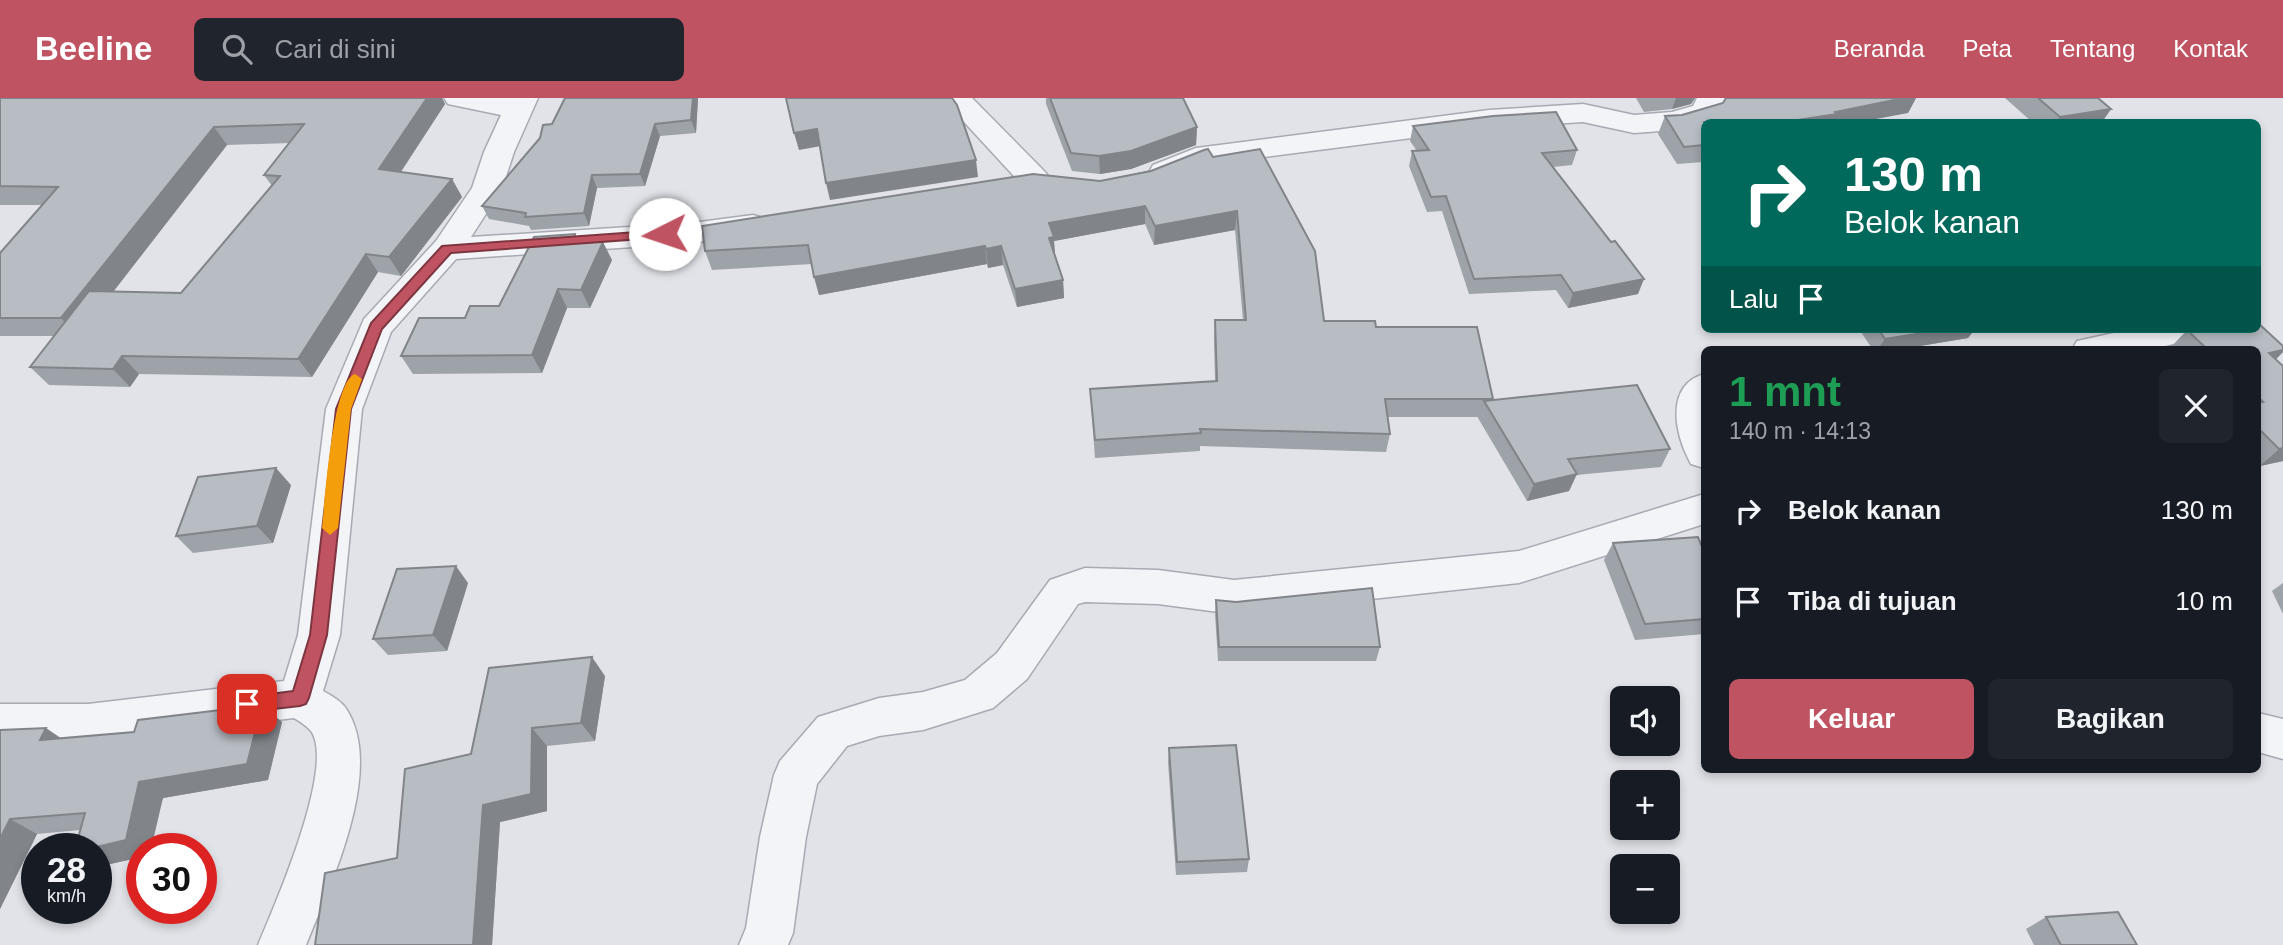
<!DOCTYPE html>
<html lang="id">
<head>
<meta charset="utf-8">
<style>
  body { margin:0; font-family:Helvetica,sans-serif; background:#20242c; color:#f1f3f6; height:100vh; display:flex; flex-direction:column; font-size:26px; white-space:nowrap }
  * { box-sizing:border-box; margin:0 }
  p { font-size:23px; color:#9ea1a6 }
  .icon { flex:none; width:38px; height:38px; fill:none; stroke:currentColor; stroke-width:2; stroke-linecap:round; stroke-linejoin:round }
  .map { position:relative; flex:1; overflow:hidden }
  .drawer { position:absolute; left:1701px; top:248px; width:560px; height:427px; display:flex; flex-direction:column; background:#171b24; border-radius:10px; box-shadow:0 4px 10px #0003 }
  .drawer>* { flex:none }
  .hud { position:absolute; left:1701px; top:21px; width:560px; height:214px; border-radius:10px; box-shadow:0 4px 10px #0003; background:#00695c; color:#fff; overflow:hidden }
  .controls { position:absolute; left:1610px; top:588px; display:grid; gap:14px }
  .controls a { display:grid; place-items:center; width:70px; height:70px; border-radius:10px; background:#171b24; box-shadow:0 4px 10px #0003; font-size:35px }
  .speed { position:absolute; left:21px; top:735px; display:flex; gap:14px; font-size:35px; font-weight:700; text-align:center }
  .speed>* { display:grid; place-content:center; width:91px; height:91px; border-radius:50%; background:#171b24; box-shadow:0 4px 10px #0003; line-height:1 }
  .speed small { font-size:18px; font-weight:400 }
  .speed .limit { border:10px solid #d22; background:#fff; color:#111 }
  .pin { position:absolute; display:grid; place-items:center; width:60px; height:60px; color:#fff; margin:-30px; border-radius:14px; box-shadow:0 4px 10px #0006 }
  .me { position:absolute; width:77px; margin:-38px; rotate:266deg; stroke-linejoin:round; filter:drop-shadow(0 0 5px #0008) }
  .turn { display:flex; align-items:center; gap:24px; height:147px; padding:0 28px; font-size:32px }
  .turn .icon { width:91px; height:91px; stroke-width:2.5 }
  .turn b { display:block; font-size:49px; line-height:60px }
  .then { display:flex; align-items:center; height:66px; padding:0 28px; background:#0003; gap:14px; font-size:26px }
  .round { display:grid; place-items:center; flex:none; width:74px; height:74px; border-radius:10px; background:#20242c }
  .headline { display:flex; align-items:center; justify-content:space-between; height:119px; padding:0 28px }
  h1 { font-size:42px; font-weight:800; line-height:52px; color:#1e9e55 }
  .primary-button { display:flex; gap:14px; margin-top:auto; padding:14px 28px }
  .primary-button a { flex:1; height:80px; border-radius:10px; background:#c05362; color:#fff; font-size:28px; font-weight:800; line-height:80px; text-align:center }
  .primary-button a+a { background:#20242c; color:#f1f3f6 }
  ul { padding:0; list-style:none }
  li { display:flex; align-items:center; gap:21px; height:91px; padding:0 28px }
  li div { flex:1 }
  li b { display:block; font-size:26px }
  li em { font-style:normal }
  header { display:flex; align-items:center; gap:42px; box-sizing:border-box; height:98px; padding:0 35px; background:#c05362; color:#fff }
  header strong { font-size:33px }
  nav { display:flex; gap:38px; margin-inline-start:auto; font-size:24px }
  .search { width:490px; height:63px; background:#20242c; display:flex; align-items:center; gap:18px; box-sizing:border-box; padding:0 24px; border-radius:10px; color:#9ea1a6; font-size:26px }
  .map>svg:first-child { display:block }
</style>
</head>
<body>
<header>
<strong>Beeline</strong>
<div class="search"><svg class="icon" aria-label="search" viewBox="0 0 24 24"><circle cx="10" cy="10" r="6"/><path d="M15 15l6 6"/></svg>Cari di sini</div>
<nav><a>Beranda</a><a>Peta</a><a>Tentang</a><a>Kontak</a></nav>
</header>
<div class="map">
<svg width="2283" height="847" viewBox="0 0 2283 847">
  <rect width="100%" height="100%" fill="#e1e3e8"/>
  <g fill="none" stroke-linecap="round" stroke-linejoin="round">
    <g stroke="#a7aab2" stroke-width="3">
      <g id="minor">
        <path d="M444,0H538L514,54L502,91L471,139L692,125L753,117L764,120L769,127L764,134L692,145L456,161L391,234L362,311L340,537L323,593C331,597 339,602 345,609C387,669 330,787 306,847H258C274,809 336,668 311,633C307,628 299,623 294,620L88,644H0V606H88L284,583L298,537L326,311L364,221L436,143L472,90L484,54L501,17L448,6Z"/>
        <polygon points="942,0 972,0 1046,75 1050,82 1046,89 1035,92 1024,89"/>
        <polygon points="1697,0 1725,0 1715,20 1674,32 1634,35 1583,24 1489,30 1203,67 1175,81 1164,84 1153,81 1149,74 1153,67 1196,50 1489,12 1583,6 1634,17 1672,14 1693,8"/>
        <polygon points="2132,231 2208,231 2203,239 2148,252 2072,252 2077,243"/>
        <path d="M1704,276V370L1691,366C1675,337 1664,288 1704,276Z"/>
        <polygon points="1704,396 1704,426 1519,485 1234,516 1158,506 1085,504 1078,506 1027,581 993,610 923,632 879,638 847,648 817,686 806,739 793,835 788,847 739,847 746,830 760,739 774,677 780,663 818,619 879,600 923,594 965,582 997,555 1050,482 1085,470 1158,472 1234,482 1519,453"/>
        <polygon points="2258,615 2283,621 2283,661 2258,654"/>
      </g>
    </g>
    <use href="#minor" fill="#f3f4f7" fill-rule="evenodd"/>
  </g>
  <g fill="#9ea3a9" fill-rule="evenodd">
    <path d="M0,0H442L445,6L401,74L452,81L462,99L401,178L378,174L312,279L139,276L130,289L49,287L30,269L54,238H0V155L42,107H0ZM289,45L264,77L272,88L181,195L113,194L227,47Z"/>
    <polygon points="698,0 696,35 660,38 645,88 597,90 589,128 531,132 529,128 489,121 482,108 552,26"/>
    <polygon points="1046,0 1183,0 1197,29 1196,47 1131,71 1100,76 1072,73 1046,6"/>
    <polygon points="1636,0 1695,0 1691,6 1672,11 1644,14"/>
    <polygon points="1726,0 1916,0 1908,15 1704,24 1704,64 1677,66 1658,36 1665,18 1682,17 1723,5"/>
    <polygon points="2005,0 2098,0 2111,11 2102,24 2032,24"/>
    <polygon points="1413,28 1577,52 1572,67 1553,69 1638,196 1568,210 1556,192 1469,196 1442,113 1427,114 1409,68 1412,53 1417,53 1410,43"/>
    <polygon points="1213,59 1324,223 1376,229 1493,302 1670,351 1661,369 1576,377 1569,393 1527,403 1478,320 1478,319 1388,319 1390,336 1386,354 1200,348 1200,353 1095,360 1090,291 1215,283 1214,240 1215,222 1243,222 1235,132 1154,147 1145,126 1054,143 1055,157 1063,182 1064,200 1017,209 1003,167 988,170 987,166 819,197 812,166 712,172 705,153 1100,83"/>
    <polygon points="579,143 612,162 590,210 567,210 542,275 413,276 401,258 465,220 499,208"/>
    <polygon points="2258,225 2283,248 2283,254 2276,261 2283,268 2283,363 2260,368 2258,366 2258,252 2172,252 2170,250 2187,232 2258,231"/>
    <polygon points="1859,231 1975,231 1968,240 1896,252 1873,252"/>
    <polygon points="291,387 273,445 193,455 176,438"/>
    <polygon points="1613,445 1704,454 1704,536 1635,542 1604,462"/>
    <polygon points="468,485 447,553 388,557 373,541"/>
    <polygon points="2283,485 2283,516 2272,493"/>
    <polygon points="1216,502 1236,504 1380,549 1376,563 1218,563 1215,516"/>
    <polygon points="605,578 595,643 547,648 547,713 500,724 492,847 315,847 397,760 471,656"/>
    <polygon points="282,624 268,682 163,700 142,751 142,759 101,768 80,732 37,736 0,811 0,632 61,640"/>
    <polygon points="1169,650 1249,761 1247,774 1176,777 1168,664"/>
    <polygon points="2046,819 2137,847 2034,847 2026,831"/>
  </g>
  <g fill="#818489">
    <polygon points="428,0 442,0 445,6 390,90 379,71"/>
    <polygon points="693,0 698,0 696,35 691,22"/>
    <polygon points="1676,0 1695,0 1691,6 1672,11"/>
    <polygon points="1904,0 1916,0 1908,15 1860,24 1785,24"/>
    <polygon points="2111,11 2102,24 2056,24 2060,19"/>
    <polygon points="655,26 660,38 645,88 640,76"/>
    <polygon points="214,29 227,47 78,239 61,220"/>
    <polygon points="1197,29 1196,47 1131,71 1100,76 1099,58"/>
    <polygon points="817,31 821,48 799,52 794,35"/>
    <polygon points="976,62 978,79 830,102 826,85"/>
    <polygon points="592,77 597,90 589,128 584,115"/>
    <polygon points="452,81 462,99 401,178 389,159"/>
    <polygon points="1145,108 1145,126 1054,143 1055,157 1050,158 1049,125"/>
    <polygon points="1237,113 1235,132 1154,147 1155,128"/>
    <polygon points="603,144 612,162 590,210 581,192"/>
    <polygon points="985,148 987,166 819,197 814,179"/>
    <polygon points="1001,148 1003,167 988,170 986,151"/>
    <polygon points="366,156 378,174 312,279 298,261"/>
    <polygon points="1644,181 1638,196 1568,210 1573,195"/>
    <polygon points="1063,182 1064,200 1017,209 1015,191"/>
    <polygon points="558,191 567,210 542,275 532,257"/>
    <polygon points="1948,231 1975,231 1968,240 1896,252 1877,252 1885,241"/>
    <polygon points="2283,252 2283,254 2268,269 2269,255"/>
    <polygon points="122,258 139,276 130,289 113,271"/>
    <polygon points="2283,350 2283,363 2260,368 2279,351"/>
    <polygon points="276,370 291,387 273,445 257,428"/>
    <polygon points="1577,376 1569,393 1527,403 1534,386"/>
    <polygon points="456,468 468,485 447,553 433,537"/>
    <polygon points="592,559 605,578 595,643 581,625"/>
    <polygon points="262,607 282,624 268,682 163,700 151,751 142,751 142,759 101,768 96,766 96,751 88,751 139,684"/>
    <polygon points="46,630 71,647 40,642"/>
    <polygon points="532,630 547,648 547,713 500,724 492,847 473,847 483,707"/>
    <polygon points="10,721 37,736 0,811 0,741"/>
  </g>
  <g fill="#b8bdc4" stroke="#818489" stroke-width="2">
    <polygon points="0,0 427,0 379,71 452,81 389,159 366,156 298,261 122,258 113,271 30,269 89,193 181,195 280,78 264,77 304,26 214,29 61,220 0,220 0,155 58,89 0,88"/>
    <polygon points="565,0 693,0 691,22 655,26 640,76 592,77 584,115 525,119 526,115 482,108 540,40 543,27 552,26"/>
    <polygon points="786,0 952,0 957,7 976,62 826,85 817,31 794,35"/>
    <polygon points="1050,0 1183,0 1197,29 1131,53 1099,58 1071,55"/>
    <polygon points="1726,0 1904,0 1835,14 1837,16 1785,24 1704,24 1704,47 1684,49 1665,18 1682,17 1723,5"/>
    <polygon points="2038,0 2098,0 2111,11 2060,19"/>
    <polygon points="1556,14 1577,52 1542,55 1611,144 1615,143 1644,181 1573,195 1561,177 1474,181 1446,98 1431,99 1412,53 1429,52 1413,28 1493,18"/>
    <polygon points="1208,51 1213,59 1260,51 1315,153 1324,223 1375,223 1376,229 1477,229 1493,301 1385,301 1390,336 1200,331 1201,335 1095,342 1090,291 1217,283 1215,222 1246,222 1237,113 1155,128 1145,108 1049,125 1054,139 1049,140 1063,182 1015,191 1001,148 986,151 985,148 814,179 808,147 705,153 702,128 1033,76 1100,83 1151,73 1204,52"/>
    <polygon points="575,136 574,143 603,144 581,192 558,191 532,257 401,258 419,220 465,220 470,208 499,208 534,139"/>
    <polygon points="2258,225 2283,248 2283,252 2269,255 2283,268 2283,350 2279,351 2258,330 2258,305 2263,304 2258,299 2258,252 2208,252 2187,232 2258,231"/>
    <polygon points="1878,231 1948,231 1885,241"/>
    <polygon points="1637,287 1670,351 1568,361 1577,376 1534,386 1484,303"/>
    <polygon points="276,370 257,428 176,438 198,379"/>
    <polygon points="1698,439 1704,454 1704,521 1645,526 1613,445"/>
    <polygon points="456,468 433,537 373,541 397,471"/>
    <polygon points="1372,490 1380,549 1219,549 1216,502 1236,504"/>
    <polygon points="592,559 581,625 532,630 531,696 483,707 473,847 315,847 325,775 397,760 405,671 471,656 489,570"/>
    <polygon points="262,607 247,666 139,684 126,742 88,751 75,751 85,715 10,721 0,741 0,632 46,630 40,642 134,634 138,622"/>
    <polygon points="1236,647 1249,761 1177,764 1169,650"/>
    <polygon points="2118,814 2137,847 2061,847 2046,819"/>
  </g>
  <polygon fill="#c05362" stroke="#7d3640" stroke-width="2" points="665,132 669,133 669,139 451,155 382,231 351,311 327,537 309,600 306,606 300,608 247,614 241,612 238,606 241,601 247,599 293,593 310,537 336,311 371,225 442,148"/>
  <path fill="#f59e0b" d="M355,276L362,281L351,311L338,430L330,437L322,430C325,404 332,284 355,276Z"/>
</svg>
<div class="controls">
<a><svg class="icon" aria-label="sound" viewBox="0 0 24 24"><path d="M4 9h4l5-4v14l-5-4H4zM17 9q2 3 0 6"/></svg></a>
<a>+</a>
<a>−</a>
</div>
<div class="speed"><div>28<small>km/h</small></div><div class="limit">30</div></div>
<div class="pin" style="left:247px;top:606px;background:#d93025"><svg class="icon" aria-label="arrive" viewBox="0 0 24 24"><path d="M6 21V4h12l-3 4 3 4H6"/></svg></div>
<svg class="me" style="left:665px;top:136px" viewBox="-20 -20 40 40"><circle r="19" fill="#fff"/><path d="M0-13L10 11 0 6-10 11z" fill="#c05362"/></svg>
<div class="hud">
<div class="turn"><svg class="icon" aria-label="right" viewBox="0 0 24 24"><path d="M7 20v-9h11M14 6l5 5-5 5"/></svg><div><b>130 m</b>Belok kanan</div></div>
<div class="then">Lalu<svg class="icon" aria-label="arrive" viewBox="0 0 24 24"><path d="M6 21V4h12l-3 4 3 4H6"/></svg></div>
</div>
<section class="drawer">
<div class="headline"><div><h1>1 mnt</h1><p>140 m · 14:13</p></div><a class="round"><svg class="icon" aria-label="close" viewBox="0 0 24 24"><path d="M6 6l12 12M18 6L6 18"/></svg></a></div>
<ul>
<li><svg class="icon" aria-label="right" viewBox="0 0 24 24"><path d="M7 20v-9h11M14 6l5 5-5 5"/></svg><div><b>Belok kanan</b></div><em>130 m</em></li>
<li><svg class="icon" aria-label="arrive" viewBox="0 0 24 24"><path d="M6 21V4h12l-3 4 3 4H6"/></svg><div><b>Tiba di tujuan</b></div><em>10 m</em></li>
</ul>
<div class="primary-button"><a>Keluar</a><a>Bagikan</a></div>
</section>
</div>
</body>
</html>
